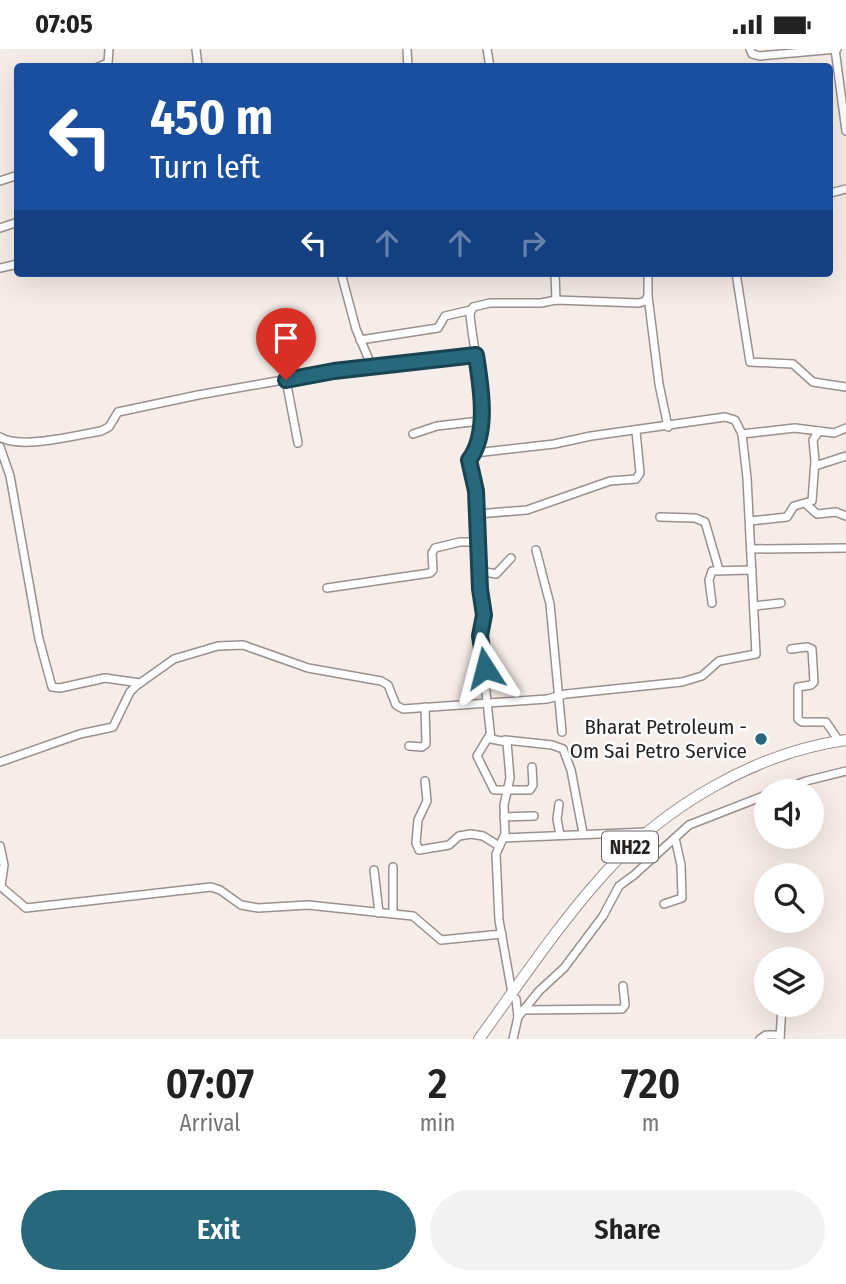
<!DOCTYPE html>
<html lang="en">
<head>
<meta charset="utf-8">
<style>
  body { margin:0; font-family:"Fira Sans Condensed",sans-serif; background:#f2f2f2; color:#222; height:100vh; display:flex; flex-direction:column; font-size:26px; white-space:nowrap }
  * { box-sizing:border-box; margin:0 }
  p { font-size:23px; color:#767676 }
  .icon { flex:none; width:38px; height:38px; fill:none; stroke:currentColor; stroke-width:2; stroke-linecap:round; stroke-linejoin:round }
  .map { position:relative; height:990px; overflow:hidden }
  .panel { display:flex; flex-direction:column; background:#fff; flex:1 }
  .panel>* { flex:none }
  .hud { position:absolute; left:14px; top:14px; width:819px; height:214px; border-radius:7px; box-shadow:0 7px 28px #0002; background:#1a4fa0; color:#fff; overflow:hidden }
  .controls { position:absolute; left:754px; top:730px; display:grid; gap:14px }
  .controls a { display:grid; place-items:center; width:70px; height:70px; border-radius:50%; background:#fff; box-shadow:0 7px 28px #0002; font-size:35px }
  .pin { position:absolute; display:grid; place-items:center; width:60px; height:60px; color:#fff; margin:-72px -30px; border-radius:50% 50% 50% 0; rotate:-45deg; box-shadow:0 0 7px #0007 }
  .pin .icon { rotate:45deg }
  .me { position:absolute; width:77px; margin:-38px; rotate:351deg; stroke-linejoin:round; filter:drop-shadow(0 0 5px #0008) }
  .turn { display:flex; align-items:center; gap:24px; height:147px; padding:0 21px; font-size:32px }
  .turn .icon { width:91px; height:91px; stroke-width:2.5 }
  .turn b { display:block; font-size:49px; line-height:60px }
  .lanes { display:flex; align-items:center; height:66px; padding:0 21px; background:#0003; justify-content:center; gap:35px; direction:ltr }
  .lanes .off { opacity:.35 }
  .eta { display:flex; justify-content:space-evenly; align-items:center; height:119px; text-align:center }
  .eta b { font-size:42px; font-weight:600; line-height:49px }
  .action { display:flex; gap:14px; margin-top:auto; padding:14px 21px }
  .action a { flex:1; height:80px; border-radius:42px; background:#27687c; color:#fff; font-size:28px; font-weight:600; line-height:80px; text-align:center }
  .action a+a { background:#f2f2f2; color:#222 }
  .status { display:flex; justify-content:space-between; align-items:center; height:49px; padding:0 35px; background:#fff; direction:ltr }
  .status svg { height:19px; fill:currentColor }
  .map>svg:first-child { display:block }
</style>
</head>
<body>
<div class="status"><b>07:05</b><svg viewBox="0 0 49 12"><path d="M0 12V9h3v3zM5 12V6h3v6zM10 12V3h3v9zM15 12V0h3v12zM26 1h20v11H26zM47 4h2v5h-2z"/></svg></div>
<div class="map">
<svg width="846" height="990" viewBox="0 0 846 990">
  <rect width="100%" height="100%" fill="#f6ece8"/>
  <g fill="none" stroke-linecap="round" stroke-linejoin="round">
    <g stroke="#9a918e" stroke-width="10">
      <g id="minor">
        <polyline points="196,0 198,18"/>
        <polyline points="407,0 408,18"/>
        <polyline points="487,0 490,18"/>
        <polyline points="750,0 752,5 760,7 837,0"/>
        <polyline points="835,0 846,82"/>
        <polyline points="98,18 108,14 109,0"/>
        <polyline points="0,132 18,126"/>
        <polyline points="830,144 846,140"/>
        <polyline points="0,179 18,173"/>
        <polyline points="0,219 18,215"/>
        <polyline points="341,224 356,280 372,318"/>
        <polyline points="555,224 556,251"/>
        <polyline points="736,224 750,313 793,315 813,333 846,338"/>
        <polyline points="648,247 659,335 668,378"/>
        <polyline points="360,291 438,279 445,267 471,261"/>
        <polyline points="286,331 298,394"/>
        <polyline points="413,385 437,377 480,372"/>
        <polyline points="742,385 795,379 834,384 846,379"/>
        <path d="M0,388C20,401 77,386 101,382L109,378L118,363L198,346L334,322L476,306"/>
        <polyline points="0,398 10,427 39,590 52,638 60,639 105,629 140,634"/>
        <polyline points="815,417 846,407"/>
        <polyline points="806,455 817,465 836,463 846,467"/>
        <polyline points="477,465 527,461 610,432 636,430 640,424 636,382"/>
        <polyline points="660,468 695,469 705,473 719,521"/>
        <polyline points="750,472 787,468 794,457 812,452 815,412 813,391 819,382"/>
        <polyline points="751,500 846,499"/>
        <polyline points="536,501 550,555 562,683"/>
        <polyline points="480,522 496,525 511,509"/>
        <polyline points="327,539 430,524 433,521 432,504 435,499 460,493 477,493"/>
        <polyline points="712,554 709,531 712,522 752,521"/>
        <polyline points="754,557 781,554"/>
        <polyline points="791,600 807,598 812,600 814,633 811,636 798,638 798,670 802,673 826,673 839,692"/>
        <polyline points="489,687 477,707 494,741 530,741 533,736 532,718"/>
        <polyline points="505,691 552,696 563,700 571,721 583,784"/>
        <polyline points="409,697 422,698 426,695 425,658"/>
        <polyline points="0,713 80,685 113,678 130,643 136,637 174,610 218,597 243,596 308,619 381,632 388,636 396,656 403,660 547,650 566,645 682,633 702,627 719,612 756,605 747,429 742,385 735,371 725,368 591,387 554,395 475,404"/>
        <polyline points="425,732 427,752 418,771 416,794 419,801 449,796 459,787 471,785 483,787 499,797"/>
        <polyline points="779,742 806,732 846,722"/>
        <polyline points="559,755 557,770 560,786"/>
        <polyline points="504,768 534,767"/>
        <polyline points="504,789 647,783"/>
        <polyline points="0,797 4,816 1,837"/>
        <polyline points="393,818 393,865"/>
        <polyline points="374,821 379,864"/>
        <polyline points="0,837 26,859 211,838 220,841 241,856 258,859 308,856 413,867 441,891 502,885"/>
        <polyline points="664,855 682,849 681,816 675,789"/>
        <path d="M512,944L499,871L496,805L505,785L504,756L510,729L507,693L491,690L480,587L484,566L480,540L476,442L469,411C496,375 473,308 470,265L473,258L490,254H541L556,251L639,254L645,252L648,247V224"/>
        <polyline points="523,961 622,960 625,956 623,937"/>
        <polyline points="518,968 539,942 564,919 603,867 619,837 634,826 689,776 766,746"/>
        <polyline points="513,990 518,968 516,950"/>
        <polyline points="760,990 766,986 780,986"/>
        <polyline points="780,990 782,956"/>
      </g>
    </g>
    <g stroke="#9a918e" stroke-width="12">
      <path id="highway" d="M479,990C519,935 558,876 604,825C665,757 755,704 846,691"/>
    </g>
    <use href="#minor" stroke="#fff" stroke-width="7"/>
    <use href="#highway" stroke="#fff" stroke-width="10"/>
  </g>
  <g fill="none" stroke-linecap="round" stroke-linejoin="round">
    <g stroke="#194451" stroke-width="18">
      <path id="route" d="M286,331L334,322L476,306C481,338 489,385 469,411L476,442L480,540L484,566L480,587L485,619"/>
    </g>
    <use href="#route" stroke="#27687c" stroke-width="12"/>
  </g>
  <circle fill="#27687c" stroke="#fff" stroke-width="2.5" cx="761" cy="690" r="7"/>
  <g text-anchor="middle" stroke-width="5" stroke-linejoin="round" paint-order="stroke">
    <rect fill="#fff" stroke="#666463" stroke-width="2" x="602" y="782.5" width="56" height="31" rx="5"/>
    <g font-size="19" font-weight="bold" fill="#252220">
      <text x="630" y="805">NH22</text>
    </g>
    <g font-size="21" fill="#252220" stroke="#fff" text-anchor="end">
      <text x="747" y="685">Bharat Petroleum -<tspan x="747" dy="24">Om Sai Petro Service</tspan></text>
    </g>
  </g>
</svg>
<div class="controls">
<a><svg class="icon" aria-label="sound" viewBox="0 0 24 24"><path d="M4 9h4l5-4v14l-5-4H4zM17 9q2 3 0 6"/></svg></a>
<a><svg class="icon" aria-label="search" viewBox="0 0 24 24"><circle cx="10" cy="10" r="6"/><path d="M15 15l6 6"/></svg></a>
<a><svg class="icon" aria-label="layers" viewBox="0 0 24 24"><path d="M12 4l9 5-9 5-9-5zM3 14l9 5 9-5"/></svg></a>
</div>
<div class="pin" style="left:286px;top:331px;background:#d93025"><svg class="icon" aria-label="arrive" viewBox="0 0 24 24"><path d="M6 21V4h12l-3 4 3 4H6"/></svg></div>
<svg class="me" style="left:485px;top:619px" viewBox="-20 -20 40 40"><path d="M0-17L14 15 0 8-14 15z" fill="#27687c" stroke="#fff" stroke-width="4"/></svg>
<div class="hud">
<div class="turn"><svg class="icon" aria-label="left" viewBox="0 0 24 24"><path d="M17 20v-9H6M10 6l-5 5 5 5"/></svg><div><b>450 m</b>Turn left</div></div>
<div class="lanes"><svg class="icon" aria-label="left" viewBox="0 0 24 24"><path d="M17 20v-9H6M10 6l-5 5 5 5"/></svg><svg class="icon off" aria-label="ahead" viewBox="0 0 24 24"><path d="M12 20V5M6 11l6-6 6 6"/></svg><svg class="icon off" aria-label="ahead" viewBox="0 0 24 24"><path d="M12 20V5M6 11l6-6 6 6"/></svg><svg class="icon off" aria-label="right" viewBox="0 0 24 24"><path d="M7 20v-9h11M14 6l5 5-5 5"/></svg></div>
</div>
</div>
<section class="panel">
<div class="eta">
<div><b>07:07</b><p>Arrival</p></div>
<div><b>2</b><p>min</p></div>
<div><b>720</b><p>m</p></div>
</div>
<div class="action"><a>Exit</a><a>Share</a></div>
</section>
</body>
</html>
